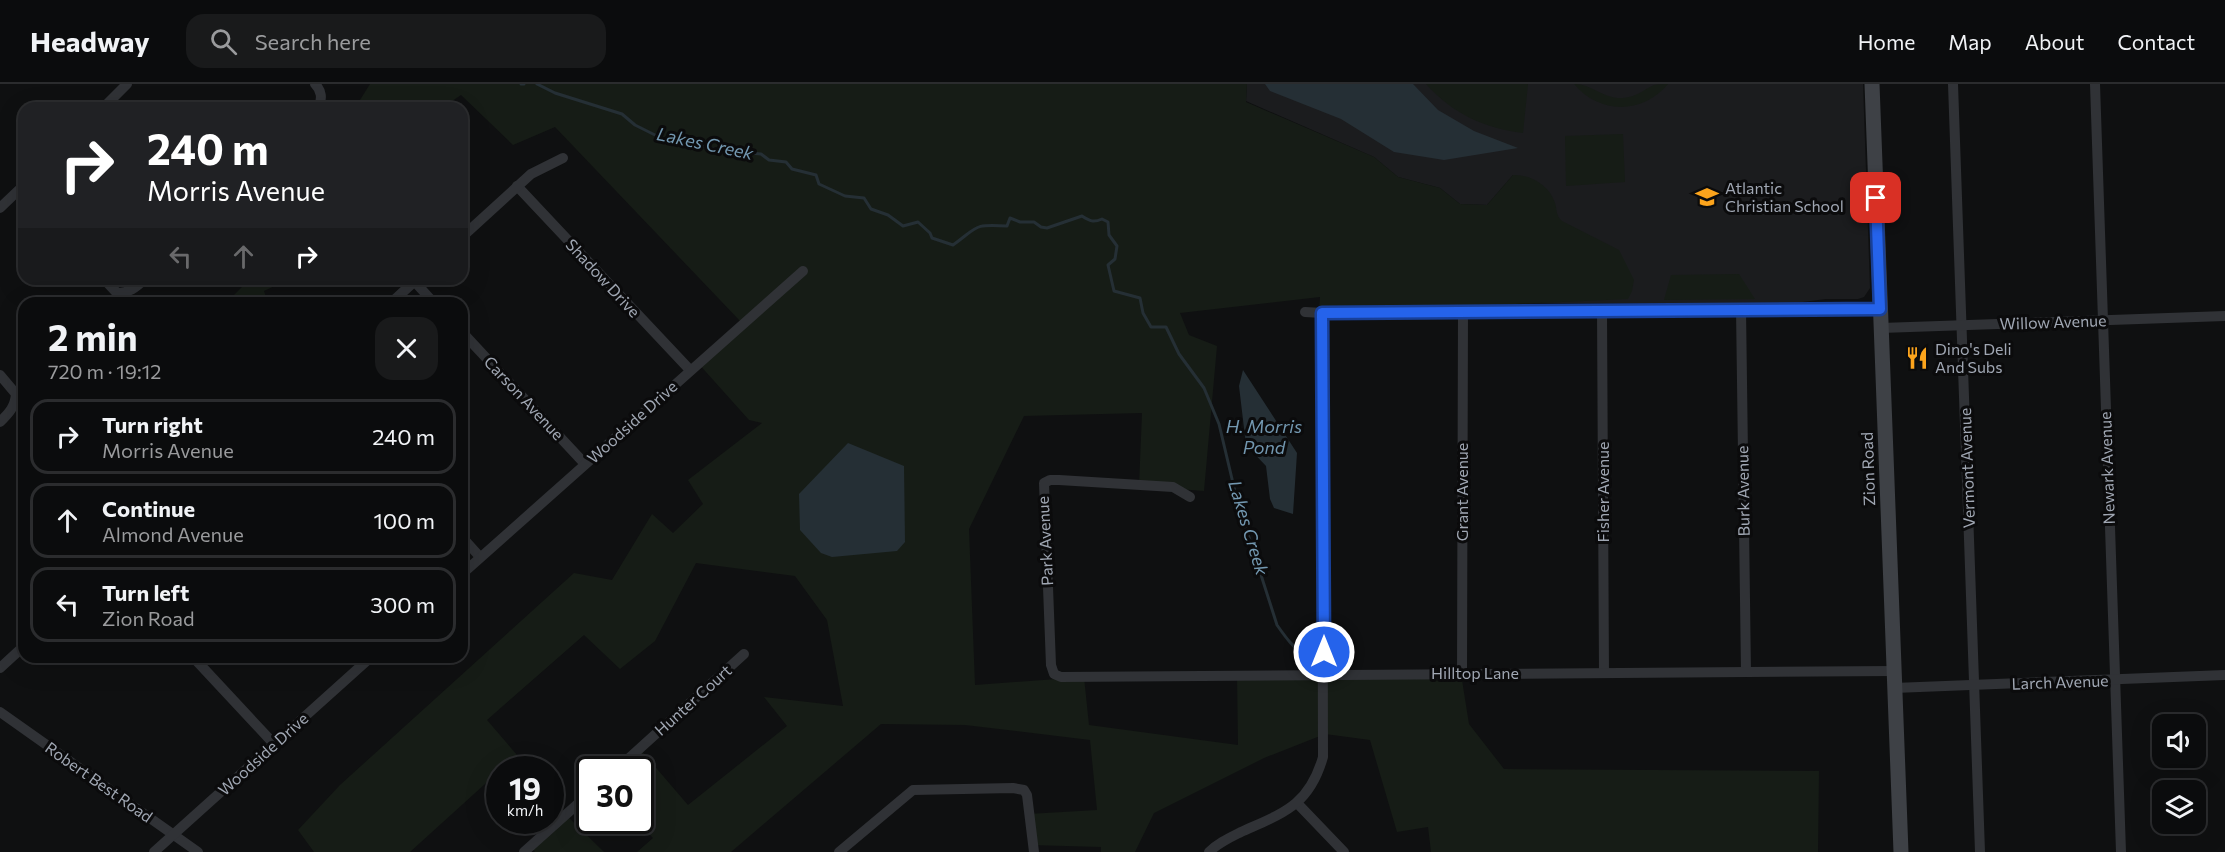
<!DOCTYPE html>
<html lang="en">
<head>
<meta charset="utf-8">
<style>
  body { margin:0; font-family:Commissioner,sans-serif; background:#191a1b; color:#f1f3f6; height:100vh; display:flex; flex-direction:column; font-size:22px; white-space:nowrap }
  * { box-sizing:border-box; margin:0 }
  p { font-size:20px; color:#9a9b9d }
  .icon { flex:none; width:33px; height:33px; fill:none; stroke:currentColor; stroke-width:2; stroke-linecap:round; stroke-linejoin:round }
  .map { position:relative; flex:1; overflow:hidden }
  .details { position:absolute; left:18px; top:213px; width:450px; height:366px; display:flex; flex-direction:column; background:#0b0c0d; border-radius:18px; box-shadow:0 6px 24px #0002,0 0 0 2px #2b2c2e }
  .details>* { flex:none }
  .banner { position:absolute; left:18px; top:18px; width:450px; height:183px; border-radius:18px; box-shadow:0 6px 24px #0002,0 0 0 2px #2b2c2e; background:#202124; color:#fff; overflow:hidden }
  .fabs { position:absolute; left:2152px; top:630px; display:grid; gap:12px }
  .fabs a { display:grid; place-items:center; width:54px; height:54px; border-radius:12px; background:#0b0c0d; box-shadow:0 6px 24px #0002,0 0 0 2px #2b2c2e; font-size:30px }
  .speed { position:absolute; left:486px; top:672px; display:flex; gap:12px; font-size:30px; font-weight:700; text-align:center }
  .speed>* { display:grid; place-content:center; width:78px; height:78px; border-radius:50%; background:#0b0c0d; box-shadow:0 6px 24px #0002,0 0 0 2px #2b2c2e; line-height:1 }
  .speed small { font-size:15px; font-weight:400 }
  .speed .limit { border:3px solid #111; border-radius:9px; background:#fff; color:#111 }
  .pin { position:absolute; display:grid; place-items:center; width:51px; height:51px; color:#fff; margin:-26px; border-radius:12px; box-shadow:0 3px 9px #0006 }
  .me { position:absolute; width:66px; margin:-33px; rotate:0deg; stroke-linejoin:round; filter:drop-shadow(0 0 4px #0008) }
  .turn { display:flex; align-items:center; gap:21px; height:126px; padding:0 30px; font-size:27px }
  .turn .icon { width:78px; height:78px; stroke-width:2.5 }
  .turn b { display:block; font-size:42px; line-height:51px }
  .lanes { display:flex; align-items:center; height:57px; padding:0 30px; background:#0003; justify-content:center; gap:30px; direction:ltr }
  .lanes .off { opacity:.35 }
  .round { display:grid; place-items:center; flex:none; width:63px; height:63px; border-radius:18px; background:#191a1b }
  .head { display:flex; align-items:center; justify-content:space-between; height:102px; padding:0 30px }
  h1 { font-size:36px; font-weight:700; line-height:45px }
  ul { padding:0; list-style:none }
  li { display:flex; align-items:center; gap:18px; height:75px; margin:0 12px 9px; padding:0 18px; border:3px solid #2b2c2e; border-radius:18px }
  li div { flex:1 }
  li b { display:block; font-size:22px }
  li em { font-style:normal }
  header { display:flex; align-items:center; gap:36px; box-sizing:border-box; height:84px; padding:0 30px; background:#0b0c0d; border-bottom:2px solid #2b2c2e }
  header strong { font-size:28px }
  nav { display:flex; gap:33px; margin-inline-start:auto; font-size:21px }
  .search { width:420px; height:54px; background:#191a1b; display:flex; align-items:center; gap:15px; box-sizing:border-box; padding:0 21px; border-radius:18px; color:#9a9b9d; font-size:22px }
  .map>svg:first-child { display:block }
</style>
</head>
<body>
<header>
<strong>Headway</strong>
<div class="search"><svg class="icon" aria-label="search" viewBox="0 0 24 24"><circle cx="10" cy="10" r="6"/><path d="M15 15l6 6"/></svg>Search here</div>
<nav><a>Home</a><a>Map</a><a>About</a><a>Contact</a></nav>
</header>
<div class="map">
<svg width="2225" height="768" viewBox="0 0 2225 768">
  <rect width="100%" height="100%" fill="#0f1011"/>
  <polygon fill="#1b1c1e" points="1247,0 1863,0 1870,204 1864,213 1858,215 1826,215 1795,219 1542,219 1513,91 1487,121 1460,120 1440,104 1398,93 1374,73 1246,17"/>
  <g fill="#161c16">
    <path d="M370,0H1247L1246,18L1374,73L1398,93L1440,104L1460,120L1487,121L1513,91C1531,90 1550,102 1555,119C1557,126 1556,132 1562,137L1619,166L1634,196L1632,207L1628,215L1319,229L1320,213L1180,229L1189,251L1217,262L1204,407L1139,402L1142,329L1024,332L969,445L975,601L1084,593L1089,641L1238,661L1237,591H1413L1462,596L1469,640L1504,685L1819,687L1818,768H1431L1428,743L1397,748L1370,656L1325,650L1264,674L1154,729L1135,768H1101V763L1030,761L1028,730L1097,726L1090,656L965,641L881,640L731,768H637L653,754L637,737L640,736V686L614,685L639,664L688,721L787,642L764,613L843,622L827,536L795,492L696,479L655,557L620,585L584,551L487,636L517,671L410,768H314L298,746L340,701L574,489L612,496L652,430L673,449L703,420L688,396L762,339L749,336L697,278L741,238L555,43L513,61L461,11L442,24H369L360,16Z"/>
    <path d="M1426,0H1528L1523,49C1484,44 1453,30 1426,0Z"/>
    <path d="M1574,0C1593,0 1602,15 1623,14C1637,13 1643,6 1654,1C1658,0 1664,0 1668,0C1642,31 1599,30 1574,0Z"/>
    <polygon points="1623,50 1625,98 1566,102 1565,52"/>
    <polygon points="1739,190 1755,215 1664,216 1671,191"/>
    <polygon points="250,195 289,195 264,207 268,219 226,219"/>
    <polygon points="566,731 604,768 535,768 530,762"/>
  </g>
  <g fill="#252f35">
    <polygon points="1265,0 1413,0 1438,26 1474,47 1518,64 1444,76 1394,68 1341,35 1270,7"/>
    <polygon points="1243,286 1297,369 1293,430 1274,424 1270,415 1266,382 1246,361 1239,302"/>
    <polygon points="848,359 904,382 905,458 897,467 832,473 821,469 800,446 799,410"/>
  </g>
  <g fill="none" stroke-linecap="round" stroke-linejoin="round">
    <g stroke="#252f35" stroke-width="3">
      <polyline points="521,0 524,0"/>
      <path d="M537,0L555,9L622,30L635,41L661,54L666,55L682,52C694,63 729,70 746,65L750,69L761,70L769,76L786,78L792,85L816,91L819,100L845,112L864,114L871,125L888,131L903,142L918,138L930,149L932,154L953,161C979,142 973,140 1007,142L1010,134L1020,138H1034L1041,143L1047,144L1082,132C1090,137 1093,139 1102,135L1108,138L1109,151L1117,162L1115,175L1108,181L1114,207L1140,214L1143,229L1151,243H1166L1179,270L1204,304L1219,340L1237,416L1277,541C1286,554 1294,565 1308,573"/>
    </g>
    <g stroke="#303236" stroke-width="10">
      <path d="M315,0C322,7 322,14 319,24"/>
      <polyline points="1953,0 1980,768"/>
      <polyline points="2095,0 2121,768"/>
      <polyline points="103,24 127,0"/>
      <polyline points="517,102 690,286"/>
      <polyline points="0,124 24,101"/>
      <polyline points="462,153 531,90 563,74"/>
      <path d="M104,195L117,209C130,209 136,203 145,195"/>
      <polyline points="414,197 434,219"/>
      <polyline points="391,219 417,195"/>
      <polyline points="1741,225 1746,588"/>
      <polyline points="1602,227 1604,589"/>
      <polyline points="1305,228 1322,229"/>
      <polyline points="1881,244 2225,232"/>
      <polyline points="462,248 585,380"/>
      <path d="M0,291L16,310C15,323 9,329 0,338"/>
      <polyline points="1190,413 1173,403 1059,396 1050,396 1044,399 1051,581 1054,590 1061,593 1894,587"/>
      <polyline points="462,453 480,473"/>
      <polyline points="462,490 803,187"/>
      <polyline points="193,573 274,660"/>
      <polyline points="0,584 24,562"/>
      <polyline points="1462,589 1463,227"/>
      <polyline points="1894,604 2225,591"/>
      <polyline points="0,628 198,768"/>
      <polyline points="616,686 744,570"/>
      <polyline points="1297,719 1344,768"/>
      <polyline points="154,768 371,573"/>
      <polyline points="524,768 590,709"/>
      <polyline points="839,768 913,706 1013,704 1024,706 1027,711 1034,768"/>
      <path d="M1209,768C1218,759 1229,754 1241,748C1283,729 1309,722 1323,673L1322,229L1880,225"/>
    </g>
    <polyline stroke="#3e4146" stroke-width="15" points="1872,0 1901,768"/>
  </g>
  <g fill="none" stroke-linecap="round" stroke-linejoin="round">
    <g stroke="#184099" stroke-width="15">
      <polyline id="route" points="1324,568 1322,229 1880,225 1876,114"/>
    </g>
    <use href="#route" stroke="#2563eb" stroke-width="10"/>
  </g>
  <defs>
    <g id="school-bare" transform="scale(1.8)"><path d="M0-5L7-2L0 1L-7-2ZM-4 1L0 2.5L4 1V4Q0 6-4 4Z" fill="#fca41c" stroke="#0b0b0c" stroke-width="2.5" paint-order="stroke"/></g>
    <g id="restaurant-bare" transform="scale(1.8)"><path d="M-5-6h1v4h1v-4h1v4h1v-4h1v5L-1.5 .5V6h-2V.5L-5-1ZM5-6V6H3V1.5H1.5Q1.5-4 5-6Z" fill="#fca41c" stroke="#0b0b0c" stroke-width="2.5" paint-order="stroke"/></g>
  </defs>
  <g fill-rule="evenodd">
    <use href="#school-bare" x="1707" y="113"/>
    <use href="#restaurant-bare" x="1917" y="274"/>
  </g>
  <g text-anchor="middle" stroke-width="6" stroke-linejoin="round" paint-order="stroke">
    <g font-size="16" fill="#a0a7b3" stroke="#0b0b0c" text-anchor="start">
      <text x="1725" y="110">Atlantic<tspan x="1725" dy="18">Christian School</tspan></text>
      <text x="1935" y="271">Dino's Deli<tspan x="1935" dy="18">And Subs</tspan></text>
    </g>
    <g font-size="16" fill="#a0a7b3" stroke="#0b0b0c">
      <text transform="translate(603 194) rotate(47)" y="6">Shadow Drive</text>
      <text transform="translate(2053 238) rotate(-2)" y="6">Willow Avenue</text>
      <text transform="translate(524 314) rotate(47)" y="6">Carson Avenue</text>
      <text transform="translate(632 338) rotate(-42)" y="6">Woodside Drive</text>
      <text transform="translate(1967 384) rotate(-92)" y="6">Vermont Avenue</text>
      <text transform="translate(2107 384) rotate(-92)" y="6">Newark Avenue</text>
      <text transform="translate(1868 385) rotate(-92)" y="6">Zion Road</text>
      <text transform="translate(1743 407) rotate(-91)" y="6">Burk Avenue</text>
      <text transform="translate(1462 408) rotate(-90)" y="6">Grant Avenue</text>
      <text transform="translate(1603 408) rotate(-90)" y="6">Fisher Avenue</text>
      <text transform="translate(1045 457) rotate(-93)" y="6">Park Avenue</text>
      <text x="1475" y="595">Hilltop Lane</text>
      <text transform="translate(2060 598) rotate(-2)" y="6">Larch Avenue</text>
      <text transform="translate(693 616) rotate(-42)" y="6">Hunter Court</text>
      <text transform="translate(263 670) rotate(-42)" y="6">Woodside Drive</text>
      <text transform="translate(99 698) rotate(35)" y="6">Robert Best Road</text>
    </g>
    <g font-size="18" font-style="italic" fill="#7398b1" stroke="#0b0b0c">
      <text transform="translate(705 60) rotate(12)" y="6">Lakes Creek</text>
      <text x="1264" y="349">H. Morris<tspan x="1264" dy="21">Pond</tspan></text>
      <text transform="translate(1248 444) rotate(73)" y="6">Lakes Creek</text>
    </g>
  </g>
</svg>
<div class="fabs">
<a><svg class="icon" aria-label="sound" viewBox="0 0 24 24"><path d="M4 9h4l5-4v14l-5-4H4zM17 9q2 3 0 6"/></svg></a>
<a><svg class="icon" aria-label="layers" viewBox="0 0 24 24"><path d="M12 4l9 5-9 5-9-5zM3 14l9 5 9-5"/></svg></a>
</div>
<div class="speed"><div>19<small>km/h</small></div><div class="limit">30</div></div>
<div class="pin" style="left:1876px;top:114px;background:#d93025"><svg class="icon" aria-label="arrive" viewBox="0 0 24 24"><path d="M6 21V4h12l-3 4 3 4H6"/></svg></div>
<svg class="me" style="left:1324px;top:568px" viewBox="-20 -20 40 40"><circle r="17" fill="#2563eb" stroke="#fff" stroke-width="3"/><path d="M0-11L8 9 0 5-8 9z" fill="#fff"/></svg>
<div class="banner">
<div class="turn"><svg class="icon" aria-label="right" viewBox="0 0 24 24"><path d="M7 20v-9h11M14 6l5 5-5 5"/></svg><div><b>240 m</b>Morris Avenue</div></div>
<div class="lanes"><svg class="icon off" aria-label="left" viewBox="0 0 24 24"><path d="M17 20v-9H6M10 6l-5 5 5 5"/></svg><svg class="icon off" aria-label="ahead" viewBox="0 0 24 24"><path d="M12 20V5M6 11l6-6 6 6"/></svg><svg class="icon" aria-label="right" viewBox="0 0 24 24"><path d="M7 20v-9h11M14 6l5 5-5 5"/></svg></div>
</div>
<section class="details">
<div class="head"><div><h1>2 min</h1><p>720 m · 19:12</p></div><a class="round"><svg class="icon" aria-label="close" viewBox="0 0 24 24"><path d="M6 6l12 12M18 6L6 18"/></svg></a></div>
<ul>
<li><svg class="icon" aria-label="right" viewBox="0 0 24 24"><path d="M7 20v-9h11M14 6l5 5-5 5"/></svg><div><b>Turn right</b><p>Morris Avenue</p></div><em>240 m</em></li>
<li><svg class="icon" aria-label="ahead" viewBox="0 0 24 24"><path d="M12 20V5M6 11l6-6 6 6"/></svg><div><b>Continue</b><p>Almond Avenue</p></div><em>100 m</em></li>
<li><svg class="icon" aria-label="left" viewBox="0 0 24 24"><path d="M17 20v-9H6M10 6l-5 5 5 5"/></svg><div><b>Turn left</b><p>Zion Road</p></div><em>300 m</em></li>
</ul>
</section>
</div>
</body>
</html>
